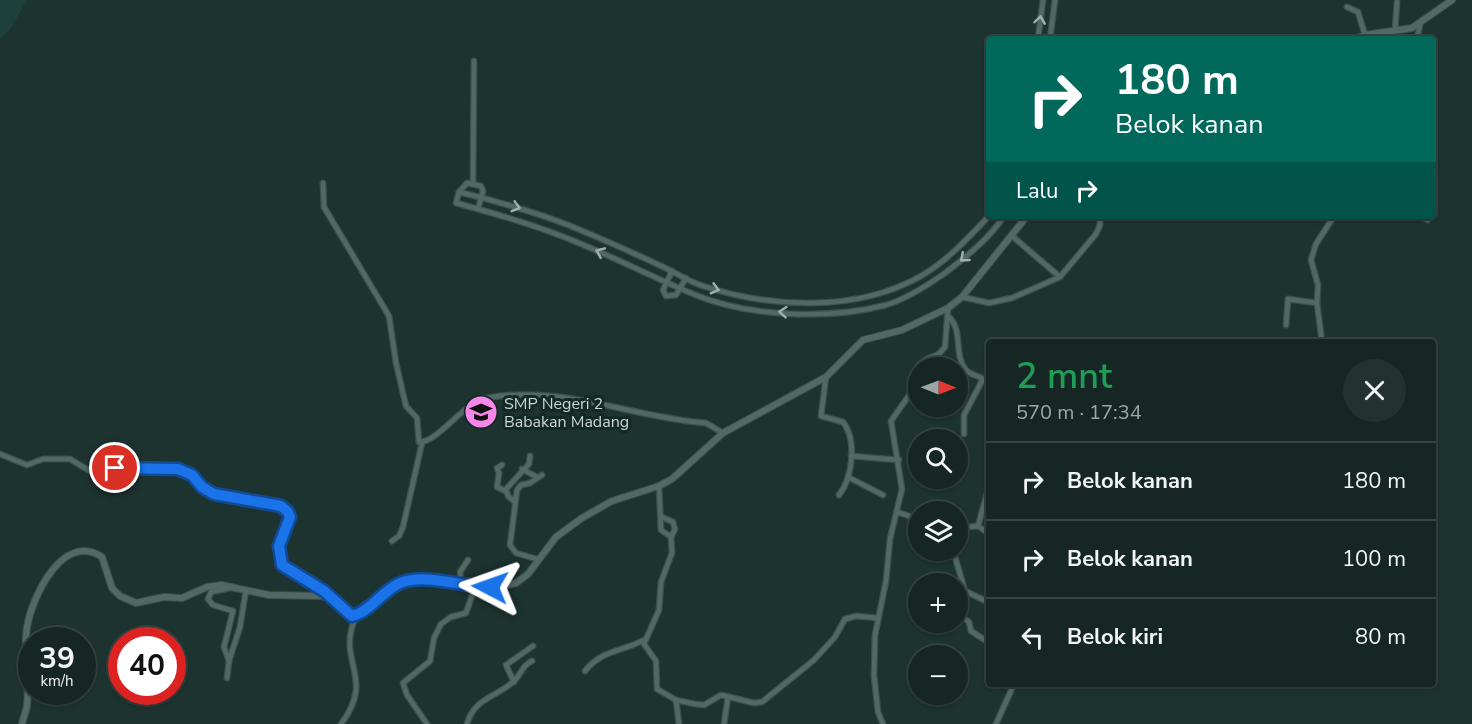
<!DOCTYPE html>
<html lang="id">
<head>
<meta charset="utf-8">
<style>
  body { margin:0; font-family:"Nunito Sans",sans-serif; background:#233231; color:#f1f3f6; height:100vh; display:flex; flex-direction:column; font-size:22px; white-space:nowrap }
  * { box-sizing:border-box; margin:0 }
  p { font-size:20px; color:#9ea5a6 }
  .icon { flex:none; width:33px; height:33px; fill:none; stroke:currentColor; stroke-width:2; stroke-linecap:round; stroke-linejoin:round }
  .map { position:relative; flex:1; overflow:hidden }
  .drawer { position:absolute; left:986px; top:339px; width:450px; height:348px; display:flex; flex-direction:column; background:#162624; border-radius:6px; box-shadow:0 2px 4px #0004,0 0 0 2px #354341 }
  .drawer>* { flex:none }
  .banner { position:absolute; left:986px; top:36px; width:450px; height:183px; border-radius:6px; box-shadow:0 2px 4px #0004,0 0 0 2px #354341; background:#00695c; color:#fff; overflow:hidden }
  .needle { width:39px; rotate:91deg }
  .fabs { position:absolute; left:908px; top:357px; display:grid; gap:12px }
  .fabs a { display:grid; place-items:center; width:60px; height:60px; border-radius:50%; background:#162624; box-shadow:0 2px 4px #0004,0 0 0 2px #354341; font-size:30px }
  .speed { position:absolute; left:18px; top:627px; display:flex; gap:12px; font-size:30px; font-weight:700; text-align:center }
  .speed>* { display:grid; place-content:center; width:78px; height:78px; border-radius:50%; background:#162624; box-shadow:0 2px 4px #0004,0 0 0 2px #354341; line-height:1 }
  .speed small { font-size:15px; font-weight:400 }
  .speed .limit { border:9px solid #d22; background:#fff; color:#111 }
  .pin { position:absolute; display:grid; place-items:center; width:51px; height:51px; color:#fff; margin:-26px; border:3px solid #fff; border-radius:50%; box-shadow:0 2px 6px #0007 }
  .me { position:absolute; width:66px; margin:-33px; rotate:274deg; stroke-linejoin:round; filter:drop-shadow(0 0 4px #0008) }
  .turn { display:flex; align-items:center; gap:21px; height:126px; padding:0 30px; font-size:27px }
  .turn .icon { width:78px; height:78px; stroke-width:2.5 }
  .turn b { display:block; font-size:42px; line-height:51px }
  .then { display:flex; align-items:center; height:57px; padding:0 30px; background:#0003; gap:12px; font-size:22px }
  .round { display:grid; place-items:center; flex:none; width:63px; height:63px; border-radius:32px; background:#233231 }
  .summary { display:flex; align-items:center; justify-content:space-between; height:102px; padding:0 30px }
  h1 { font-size:36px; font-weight:600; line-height:45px; color:#1e9e55 }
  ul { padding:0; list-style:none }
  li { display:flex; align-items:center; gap:18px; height:78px; padding:0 30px; border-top:2px solid #354341 }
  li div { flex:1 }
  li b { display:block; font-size:22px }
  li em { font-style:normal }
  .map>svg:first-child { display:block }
</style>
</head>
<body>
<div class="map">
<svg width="1472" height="724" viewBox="0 0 1472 724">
  <rect width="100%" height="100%" fill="#1d3330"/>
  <polygon fill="#1f3f3a" points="0,0 27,0 11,28 0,39"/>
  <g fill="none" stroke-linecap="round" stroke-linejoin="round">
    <g stroke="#3c504d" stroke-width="7">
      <g id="minor">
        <polyline points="1347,7 1358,12 1365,35"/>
        <polyline points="1395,31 1397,2"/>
        <polyline points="1038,39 1043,0"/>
        <polyline points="1050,39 1055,0"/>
        <polyline points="1417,39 1420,25"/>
        <path d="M323,183L324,207L389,316L396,363L406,406L417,418L419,442C438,443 462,403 487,398C560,384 634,418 706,423L723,433"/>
        <polyline points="473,183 474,61"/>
        <path d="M459,192C496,201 532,211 568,225C598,237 629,251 659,265C673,271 686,280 700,285C769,308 856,313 921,276C946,262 969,237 989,216"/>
        <path d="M478,209L483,191L481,186L467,183L459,192L456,203C493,213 529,223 564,237C608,254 650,276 693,294C748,317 828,320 886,305C907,299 928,285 945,273C966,257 990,238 1004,216"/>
        <polyline points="1420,216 1428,220"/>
        <polyline points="1012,236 1060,277"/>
        <polyline points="672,271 663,290 666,296 676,295 686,278"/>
        <polyline points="962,297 989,303 1012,298 1060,277 1096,234 1100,225 1100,216"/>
        <path d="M948,316C964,330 953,355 966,370C970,375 978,375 983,379L964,415V434"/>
        <polyline points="1286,325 1288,299 1317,303"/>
        <polyline points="1322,342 1317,303 1318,285 1311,260 1316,244 1334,216"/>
        <path d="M826,377L821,416L843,422C857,440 853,477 839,495"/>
        <polyline points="0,454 27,465 43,459 70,459 98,476 121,467 179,469 192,475 202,487 214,494 281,506 288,512 290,517 279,546 283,565 318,586 331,598"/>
        <polyline points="851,456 899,460"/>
        <polyline points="502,465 497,468 499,473 497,487 505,491"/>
        <polyline points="522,469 537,477"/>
        <polyline points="848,477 883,495"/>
        <polyline points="659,486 661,530 671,537"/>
        <polyline points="515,502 508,496 506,489 529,464 530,456"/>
        <polyline points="897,512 918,519"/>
        <polyline points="662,517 673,522 675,529 671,537 672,553 661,582 659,610 644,644 656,661 657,689 676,700 695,704 704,705 721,695 754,703 762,702 814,660 835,637 845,619 856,616 878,618"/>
        <polyline points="978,526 988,490"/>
        <polyline points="957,528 978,526 988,533"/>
        <polyline points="392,541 399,536 403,527 422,443"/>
        <polyline points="953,550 965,591 988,602"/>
        <polyline points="537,559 516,553 510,545 517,490 521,485 530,483 542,475"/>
        <polyline points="461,585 460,572 468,560"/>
        <polyline points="957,616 962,615 965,591"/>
        <polyline points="962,617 969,622 971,631 988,642"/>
        <polyline points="229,661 224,647 233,611 213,605 208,599 211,592 234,587"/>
        <path d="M585,671C603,649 622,652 644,640"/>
        <polyline points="227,678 229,661 240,627 246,590"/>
        <polyline points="514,682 506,665 533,646"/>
        <polyline points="676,700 679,724"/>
        <path d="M341,724C377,676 335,663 356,616"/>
        <polyline points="427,724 407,695 403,683 430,661 434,638 441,624 451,617 466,613 475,587"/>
        <path d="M467,724C474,698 497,697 514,681C522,674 521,666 532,661"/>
        <polyline points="724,724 728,697"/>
        <polyline points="883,724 878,712 874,676 875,635 886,581 890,539 902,489 891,421 910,394 919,365 927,359 939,354 945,347 948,308"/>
        <polyline points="996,724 1014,684"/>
      </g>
    </g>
    <g stroke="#3c504d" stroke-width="8">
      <g id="tertiary">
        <polyline points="1355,39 1365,35 1412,28 1452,0"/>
        <path d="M22,724C23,718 26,712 27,706C30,680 23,653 27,627C32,597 63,531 102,557L112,588L120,596L136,603L164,597L182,598L207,587L221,585L269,595L322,596L331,598L349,614L356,616L386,591L406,581L427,580L497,588L516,583L528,574L556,537L582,518L612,501L659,486L672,479L723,433L826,377L863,340L902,330L948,308L962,297L1027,216"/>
      </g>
    </g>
    <use href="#minor" stroke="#516965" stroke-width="4.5"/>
    <use href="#tertiary" stroke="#516965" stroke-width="6"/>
  </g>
  <defs><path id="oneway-chevron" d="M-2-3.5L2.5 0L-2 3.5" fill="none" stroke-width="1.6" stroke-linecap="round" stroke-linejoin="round" transform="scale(1.5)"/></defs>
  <g stroke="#a0b0ae">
    <use href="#oneway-chevron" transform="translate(1040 20) rotate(-82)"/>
    <use href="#oneway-chevron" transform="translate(516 207) rotate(16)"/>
    <use href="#oneway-chevron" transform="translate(600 252) rotate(-157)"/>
    <use href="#oneway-chevron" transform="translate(964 258) rotate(139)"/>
    <use href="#oneway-chevron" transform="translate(715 289) rotate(15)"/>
    <use href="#oneway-chevron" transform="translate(783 312) rotate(-175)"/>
  </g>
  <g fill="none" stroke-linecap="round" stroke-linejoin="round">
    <g stroke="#114b97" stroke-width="15">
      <path id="route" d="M115,468L178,469L192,475L202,487L214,494L281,506L288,512L290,517L279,546L282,565L324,591L352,616C369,612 382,592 398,584C424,572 462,587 490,587"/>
    </g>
    <use href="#route" stroke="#1a73e8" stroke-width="10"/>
  </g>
  <defs>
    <g id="school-disc" transform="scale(1.725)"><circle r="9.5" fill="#f987e9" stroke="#132926"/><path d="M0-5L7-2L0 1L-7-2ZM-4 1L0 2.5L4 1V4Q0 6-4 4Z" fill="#111"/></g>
  </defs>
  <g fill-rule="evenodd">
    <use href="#school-disc" x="481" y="412"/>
  </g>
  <g text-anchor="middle" stroke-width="6" stroke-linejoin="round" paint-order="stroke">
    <g font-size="16" fill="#cad7d5" stroke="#132926" text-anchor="start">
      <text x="504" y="409">SMP Negeri 2<tspan x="504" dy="18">Babakan Madang</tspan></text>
    </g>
  </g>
</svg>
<div class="fabs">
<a><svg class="needle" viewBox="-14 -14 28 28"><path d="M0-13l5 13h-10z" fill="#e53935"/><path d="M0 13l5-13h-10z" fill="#9ea5a6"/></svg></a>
<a><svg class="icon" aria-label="search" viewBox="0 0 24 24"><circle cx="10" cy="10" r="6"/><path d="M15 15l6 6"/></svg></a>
<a><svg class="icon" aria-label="layers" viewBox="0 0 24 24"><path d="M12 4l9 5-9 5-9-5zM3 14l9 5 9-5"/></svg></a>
<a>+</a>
<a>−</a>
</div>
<div class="speed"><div>39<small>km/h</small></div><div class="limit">40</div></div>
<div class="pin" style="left:115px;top:468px;background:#d93025"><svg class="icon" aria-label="arrive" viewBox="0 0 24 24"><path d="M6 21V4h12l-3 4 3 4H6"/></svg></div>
<svg class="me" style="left:490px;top:587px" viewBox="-20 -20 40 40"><path d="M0-17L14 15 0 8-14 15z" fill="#1a73e8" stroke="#fff" stroke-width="4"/></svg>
<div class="banner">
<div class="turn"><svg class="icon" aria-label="right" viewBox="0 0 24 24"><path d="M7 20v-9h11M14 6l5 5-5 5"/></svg><div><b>180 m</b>Belok kanan</div></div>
<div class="then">Lalu<svg class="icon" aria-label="right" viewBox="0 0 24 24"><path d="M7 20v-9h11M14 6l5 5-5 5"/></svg></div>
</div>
<section class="drawer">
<div class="summary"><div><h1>2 mnt</h1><p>570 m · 17:34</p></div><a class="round"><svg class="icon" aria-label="close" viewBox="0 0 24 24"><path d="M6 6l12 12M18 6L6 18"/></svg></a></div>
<ul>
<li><svg class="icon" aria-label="right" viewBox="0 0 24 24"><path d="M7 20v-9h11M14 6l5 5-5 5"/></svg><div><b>Belok kanan</b></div><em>180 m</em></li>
<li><svg class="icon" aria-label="right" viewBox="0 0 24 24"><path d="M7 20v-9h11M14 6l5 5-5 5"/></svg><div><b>Belok kanan</b></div><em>100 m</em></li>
<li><svg class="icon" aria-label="left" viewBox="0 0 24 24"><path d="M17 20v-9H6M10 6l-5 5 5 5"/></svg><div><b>Belok kiri</b></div><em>80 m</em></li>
</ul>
</section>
</div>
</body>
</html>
